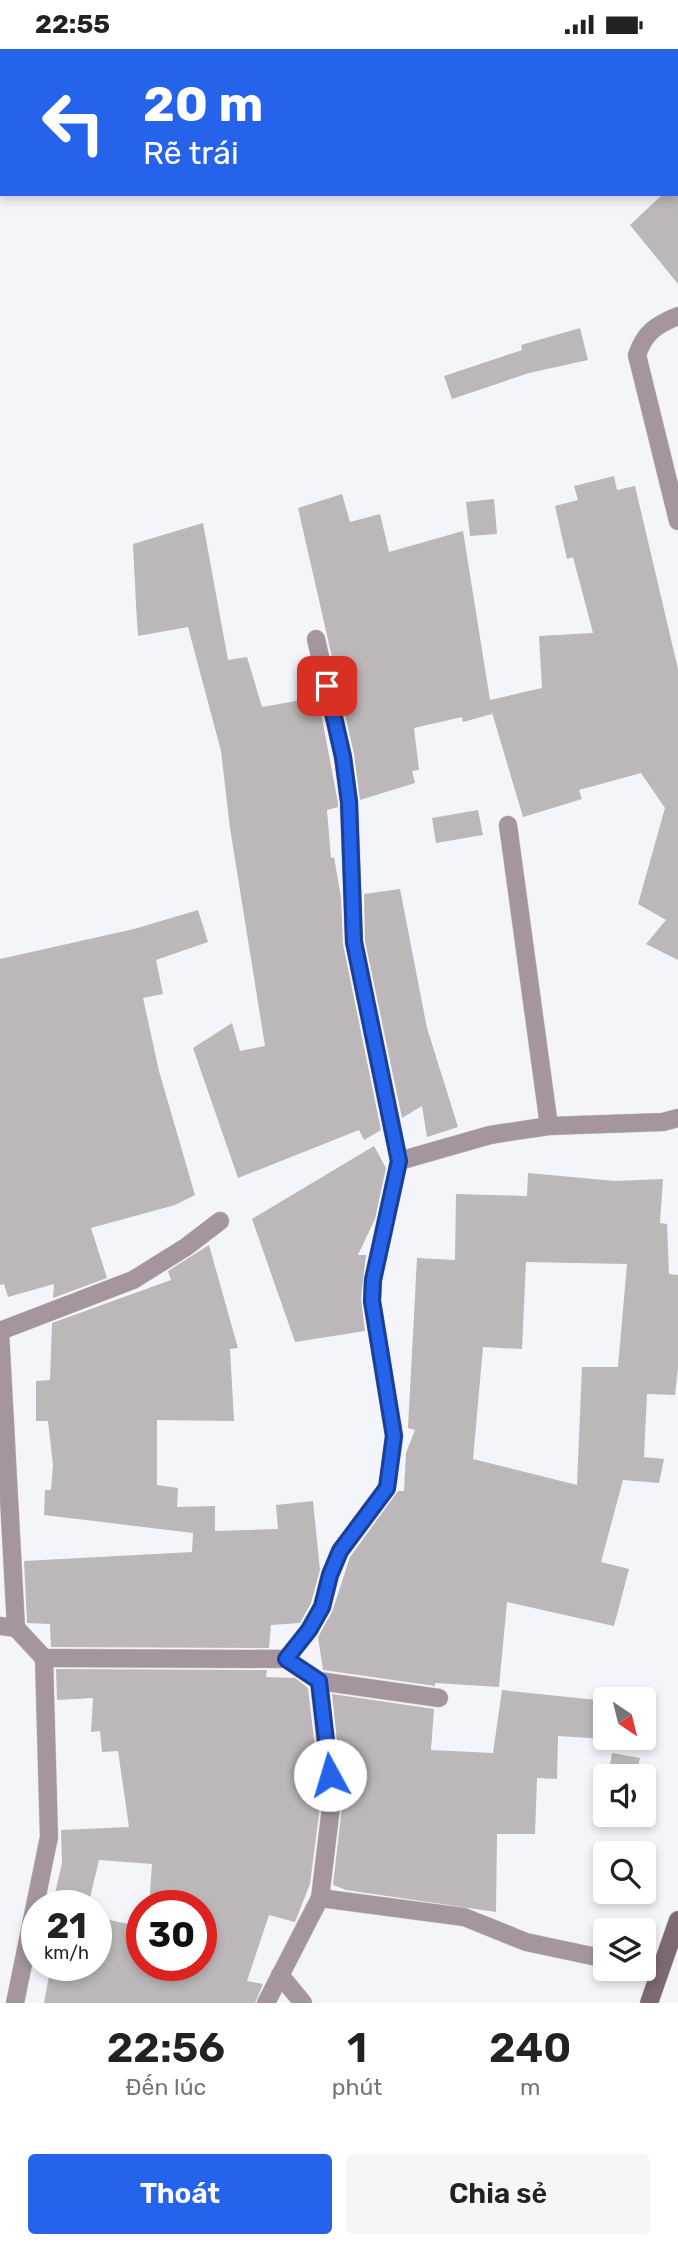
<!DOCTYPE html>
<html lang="vi">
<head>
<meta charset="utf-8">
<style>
  body { margin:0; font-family:Rubik,sans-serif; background:#f6f6f6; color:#222; height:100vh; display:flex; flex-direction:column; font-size:26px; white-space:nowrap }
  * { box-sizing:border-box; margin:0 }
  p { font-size:23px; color:#767676 }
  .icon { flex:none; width:38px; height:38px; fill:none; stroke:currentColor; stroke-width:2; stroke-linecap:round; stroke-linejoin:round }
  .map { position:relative; height:1954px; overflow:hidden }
  .panel { display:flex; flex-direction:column; background:#fff; flex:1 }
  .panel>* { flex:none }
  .top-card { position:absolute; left:0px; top:0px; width:679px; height:147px; box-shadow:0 4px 10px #0003; background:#2563eb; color:#fff; overflow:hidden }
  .needle { width:46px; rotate:145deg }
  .tools { position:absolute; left:593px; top:1638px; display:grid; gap:14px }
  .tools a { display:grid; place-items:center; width:63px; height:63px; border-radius:7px; background:#fff; box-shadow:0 4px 10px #0003; font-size:35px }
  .speed { position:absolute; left:21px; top:1841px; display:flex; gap:14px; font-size:35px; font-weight:700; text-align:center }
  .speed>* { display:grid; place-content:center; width:91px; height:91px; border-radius:50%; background:#fff; box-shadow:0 4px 10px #0003; line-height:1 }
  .speed small { font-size:18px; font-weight:400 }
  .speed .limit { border:10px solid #d22; background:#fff; color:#111 }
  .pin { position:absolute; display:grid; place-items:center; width:60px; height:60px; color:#fff; margin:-30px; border-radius:14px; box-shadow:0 4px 10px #0006 }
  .me { position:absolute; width:77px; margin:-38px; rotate:354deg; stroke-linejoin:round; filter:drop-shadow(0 0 5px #0008) }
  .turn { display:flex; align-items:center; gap:24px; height:147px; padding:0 28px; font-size:32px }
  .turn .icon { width:91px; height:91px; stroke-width:2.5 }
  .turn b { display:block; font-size:49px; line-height:60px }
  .eta { display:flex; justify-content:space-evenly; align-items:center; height:119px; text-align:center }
  .eta b { font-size:42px; font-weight:600; line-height:49px }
  .action { display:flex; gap:14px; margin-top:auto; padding:14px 28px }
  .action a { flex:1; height:80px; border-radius:7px; background:#2563eb; color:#fff; font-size:28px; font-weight:600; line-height:80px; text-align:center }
  .action a+a { background:#f6f6f6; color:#222 }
  .status { display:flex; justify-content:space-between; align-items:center; height:49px; padding:0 35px; background:#fff; direction:ltr }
  .status svg { height:19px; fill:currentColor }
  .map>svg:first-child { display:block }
</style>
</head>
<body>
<div class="status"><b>22:55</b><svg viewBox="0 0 49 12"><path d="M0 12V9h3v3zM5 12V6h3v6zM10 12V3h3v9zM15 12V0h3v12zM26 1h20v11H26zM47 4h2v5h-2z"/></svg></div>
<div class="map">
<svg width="678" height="1954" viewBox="0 0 678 1954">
  <rect width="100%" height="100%" fill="#f4f5fa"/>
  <g fill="#bcb7b9" fill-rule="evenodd">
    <polygon points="678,132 678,235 630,176 663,145 677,145"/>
    <polygon points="580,279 588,311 529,324 452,350 444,327 522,301 521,296"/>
    <polygon points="614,427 617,441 635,437 678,620 678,911 646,895 666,871 638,855 665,759 641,724 579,741 582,750 523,768 491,660 492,665 463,673 462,668 414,679 419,721 412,722 415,734 360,751 354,705 298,459 342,445 350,473 380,465 389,503 463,482 490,651 542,639 539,587 593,584 573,508 567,510 555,457 578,451 574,437"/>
    <polygon points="494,450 497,485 470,487 466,453"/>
    <polygon points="203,474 228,611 247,608 262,658 318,648 338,754 338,758 327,761 331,809 334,808 341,848 343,895 381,1081 364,1091 359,1081 238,1129 193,999 232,974 240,1002 265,997 230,779 221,702 188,578 138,587 136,556 133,495"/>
    <polygon points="478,761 483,786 436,794 432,769"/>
    <polygon points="400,840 427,979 458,1078 427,1088 422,1057 402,1069 365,892 364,845"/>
    <polygon points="198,861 208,893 156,911 163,945 143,949 159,1022 195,1146 175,1156 91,1179 107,1229 53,1249 54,1235 8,1248 4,1235 0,1236 0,910 134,880"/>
    <polygon points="374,1097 386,1119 375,1170 358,1206 366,1206 361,1250 365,1282 295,1293 252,1170"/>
    <path d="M528,1124L615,1132L663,1130L660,1174L667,1175L669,1225L678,1226V1318L675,1346L647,1345L644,1408L664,1410L659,1434L623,1431L601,1513L629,1520L614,1577L507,1553L499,1638L435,1634V1637L323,1621L318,1588L332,1563L350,1508L398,1442H404L406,1404L415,1381L408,1379L417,1209L455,1211L456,1145L527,1147ZM526,1213L627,1215L618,1318H582L577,1436L473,1410L483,1298L522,1300Z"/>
    <polygon points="209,1196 238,1299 230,1300 234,1372 157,1371 157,1436 178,1439 177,1458 215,1457 215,1482 278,1480 276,1456 313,1452 320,1521 311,1554 300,1574 271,1576 269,1599 51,1598 50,1575 27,1574 24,1512 192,1503 193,1484 44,1466 45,1441 51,1441 53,1416 48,1372 36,1372 36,1332 50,1331 52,1274 171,1231 168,1222"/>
    <polygon points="56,1620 267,1621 266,1628 295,1629 308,1639 321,1750 310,1835 295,1873 269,1866 247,1932 263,1935 255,1954 44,1954 51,1916 96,1916 96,1868 142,1878 142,1916 201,1916 201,1857 149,1857 152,1815 99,1811 88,1857 52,1857 62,1814 61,1781 129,1778 118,1702 102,1703 100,1682 91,1683 93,1649 57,1651"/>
    <polygon points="502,1641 606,1652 606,1690 558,1687 557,1730 537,1729 535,1785 497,1785 496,1863 346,1841 333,1836 343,1749 332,1645 434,1660 431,1701 493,1704"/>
    <polygon points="612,1704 640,1709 636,1727 608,1727"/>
    <polygon points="606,1738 606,1766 628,1766 626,1775 599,1770"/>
  </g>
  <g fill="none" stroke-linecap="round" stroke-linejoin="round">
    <g stroke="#d0d1d5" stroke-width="19">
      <g id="minor">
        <path d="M678,267C656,276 645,283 637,306L678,472"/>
        <polyline points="316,590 343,708 349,753 354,893 399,1112"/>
        <polyline points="508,776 549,1077"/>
        <polyline points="0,1282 16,1579"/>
        <polyline points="0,1282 133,1231 186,1198 220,1172"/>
        <polyline points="0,1577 16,1579 44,1609 49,1788 15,1954"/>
        <polyline points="44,1609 286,1610 309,1581 322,1558 330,1526 340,1502 387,1439 394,1387 372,1252 373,1231 399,1112 490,1086 549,1077 663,1073 678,1069"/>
        <polyline points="286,1610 319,1632 439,1649"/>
        <polyline points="320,1849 464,1868 526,1893 606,1910"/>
        <polyline points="280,1926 303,1954"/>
        <polyline points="266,1954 320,1849 332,1750 319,1632"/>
      </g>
    </g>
    <g stroke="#d0d1d5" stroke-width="19">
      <polyline id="secondary" points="649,1954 678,1871"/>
    </g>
    <use href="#minor" stroke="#a5959f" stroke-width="18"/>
    <use href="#secondary" stroke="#7d6875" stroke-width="18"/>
  </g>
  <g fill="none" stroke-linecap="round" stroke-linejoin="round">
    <g stroke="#184099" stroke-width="18">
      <polyline id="route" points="327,637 343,708 349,753 354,893 399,1112 373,1231 372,1252 394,1387 387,1439 340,1502 330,1526 322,1558 309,1581 286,1610 319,1632 330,1726"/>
    </g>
    <use href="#route" stroke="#2563eb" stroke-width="12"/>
  </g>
</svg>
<div class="tools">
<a><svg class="needle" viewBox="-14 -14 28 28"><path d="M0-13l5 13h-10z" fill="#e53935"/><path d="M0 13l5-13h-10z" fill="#767676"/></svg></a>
<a><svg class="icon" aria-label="sound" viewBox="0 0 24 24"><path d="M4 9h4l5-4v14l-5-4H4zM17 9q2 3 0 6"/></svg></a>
<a><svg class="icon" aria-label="search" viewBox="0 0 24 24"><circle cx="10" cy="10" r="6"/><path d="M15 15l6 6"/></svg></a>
<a><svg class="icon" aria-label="layers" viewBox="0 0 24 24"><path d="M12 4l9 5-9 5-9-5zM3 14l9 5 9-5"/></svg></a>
</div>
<div class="speed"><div>21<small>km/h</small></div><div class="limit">30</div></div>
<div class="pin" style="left:327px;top:637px;background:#d93025"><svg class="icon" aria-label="arrive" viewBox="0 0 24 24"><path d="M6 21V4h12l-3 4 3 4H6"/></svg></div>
<svg class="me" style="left:330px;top:1726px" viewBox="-20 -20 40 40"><circle r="19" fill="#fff"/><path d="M0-13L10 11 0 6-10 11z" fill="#2563eb"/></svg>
<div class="top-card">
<div class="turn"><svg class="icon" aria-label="left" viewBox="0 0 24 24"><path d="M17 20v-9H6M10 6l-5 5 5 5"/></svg><div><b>20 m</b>Rẽ trái</div></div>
</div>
</div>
<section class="panel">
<div class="eta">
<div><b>22:56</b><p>Đến lúc</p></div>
<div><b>1</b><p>phút</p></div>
<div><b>240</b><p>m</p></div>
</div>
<div class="action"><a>Thoát</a><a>Chia sẻ</a></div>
</section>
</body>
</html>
